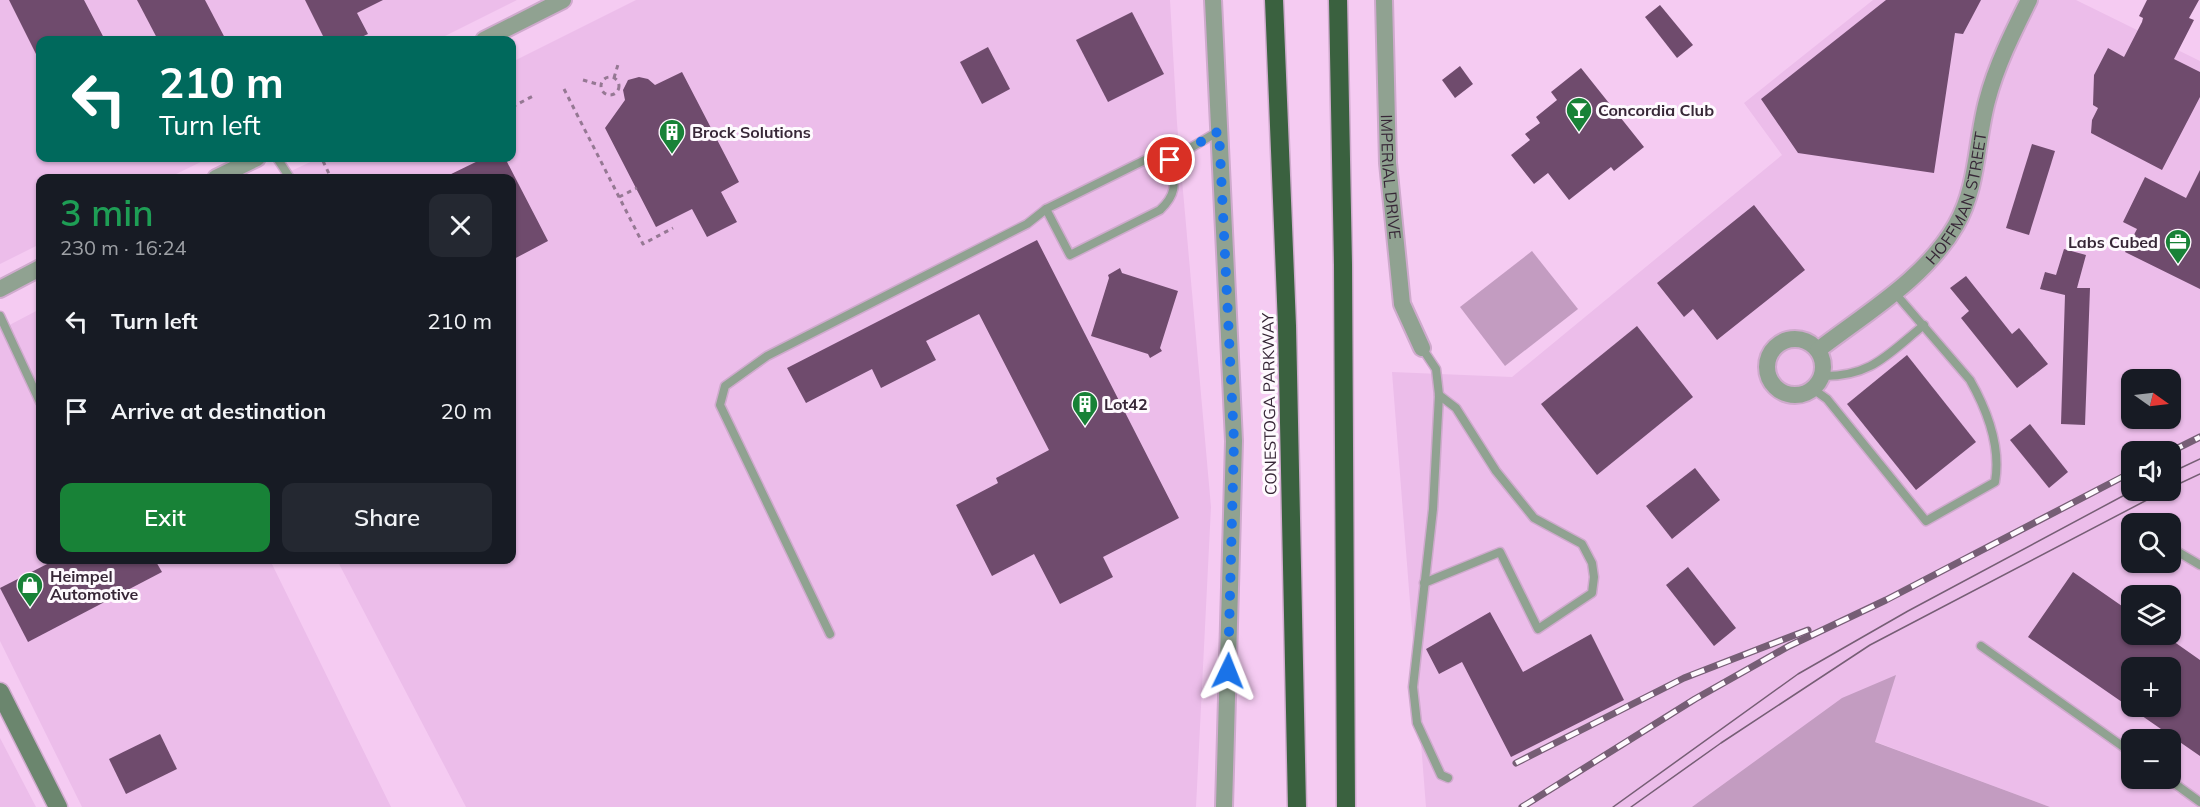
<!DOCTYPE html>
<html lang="en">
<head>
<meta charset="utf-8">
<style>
  body { margin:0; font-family:Mulish,sans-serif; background:#242831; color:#f1f3f6; height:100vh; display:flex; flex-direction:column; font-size:22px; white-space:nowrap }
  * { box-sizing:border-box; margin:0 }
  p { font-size:20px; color:#9ea1a6 }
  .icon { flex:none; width:33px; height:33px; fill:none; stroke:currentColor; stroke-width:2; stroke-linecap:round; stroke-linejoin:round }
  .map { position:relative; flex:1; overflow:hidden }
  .sheet { position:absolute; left:36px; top:174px; width:480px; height:390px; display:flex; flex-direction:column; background:#171b24; border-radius:12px; box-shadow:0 2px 4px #0004 }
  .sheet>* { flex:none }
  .top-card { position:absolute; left:36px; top:36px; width:480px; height:126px; border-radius:12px; box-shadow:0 2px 4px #0004; background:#00695c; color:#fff; overflow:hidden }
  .needle { width:39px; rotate:104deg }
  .buttons { position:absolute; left:2121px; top:369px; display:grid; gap:12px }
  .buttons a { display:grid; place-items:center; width:60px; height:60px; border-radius:12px; background:#171b24; box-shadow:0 2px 4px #0004; font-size:30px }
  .pin { position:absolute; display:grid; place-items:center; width:51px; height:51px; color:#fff; margin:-26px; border:3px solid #fff; border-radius:50%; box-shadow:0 2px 6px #0007 }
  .me { position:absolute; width:66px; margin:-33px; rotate:2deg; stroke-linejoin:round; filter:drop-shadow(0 0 4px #0008) }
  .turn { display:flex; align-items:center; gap:21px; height:126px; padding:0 24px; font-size:27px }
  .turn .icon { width:78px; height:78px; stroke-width:2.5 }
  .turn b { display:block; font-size:42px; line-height:51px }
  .round { display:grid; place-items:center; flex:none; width:63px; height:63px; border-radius:12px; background:#242831 }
  .headline { display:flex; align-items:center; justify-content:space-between; height:102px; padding:0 24px }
  h1 { font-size:36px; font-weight:600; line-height:45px; color:#1e9e55 }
  .cta { display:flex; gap:12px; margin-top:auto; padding:12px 24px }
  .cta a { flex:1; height:69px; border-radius:12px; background:#188237; color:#fff; font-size:24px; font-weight:600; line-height:69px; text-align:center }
  .cta a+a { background:#242831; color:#f1f3f6 }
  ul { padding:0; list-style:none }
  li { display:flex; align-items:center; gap:18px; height:90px; padding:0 24px }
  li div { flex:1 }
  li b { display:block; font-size:22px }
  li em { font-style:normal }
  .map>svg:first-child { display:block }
</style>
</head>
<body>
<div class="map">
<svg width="2200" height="807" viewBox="0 0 2200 807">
  <rect width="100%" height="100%" fill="#f5cbf2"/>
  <g fill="#ecbdea" fill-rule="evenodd">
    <polygon points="0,0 517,0 437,40 40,40 40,158 209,158 168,178 40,178 40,244 0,264"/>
    <polygon points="636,0 1170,0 1177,123 1211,507 1196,807 466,807 337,560 512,560 512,178 276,178 319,158 512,158 512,62"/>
    <path d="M1873,0H2076L2200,61V807H2050L1876,742L1743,807H1426L1392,372L1512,377L1782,155L1744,103ZM2132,380H2170V418H2132ZM2132,452H2170V490H2132ZM2132,524H2170V562H2132ZM2132,596H2170V634H2132ZM2132,668H2170V706H2132ZM2132,740H2170V778H2132Z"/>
    <polygon points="40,309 40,560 270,560 391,807 82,807 0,641 0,330"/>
    <polygon points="0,738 36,807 0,807"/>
  </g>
  <g fill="#c39cc1">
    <polygon points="1532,251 1578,309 1505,366 1460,307"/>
    <polygon points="1896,675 1875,742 2050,807 1692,807 1842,698"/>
  </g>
  <g fill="#6f4b6d" fill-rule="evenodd">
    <polygon points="9,0 84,0 105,40 40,40 40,62"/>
    <polygon points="137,0 205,0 226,40 158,40"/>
    <polygon points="305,0 383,0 357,13 368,34 355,40 325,40"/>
    <polygon points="1886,0 1981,0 1963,34 1955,33 1934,173 1798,153 1761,99"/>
    <polygon points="2147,0 2199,0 2189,18 2194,20 2174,59 2200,72 2200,97 2162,170 2091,133 2092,120 2098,108 2093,105 2094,75 2108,48 2124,57 2142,22 2143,18 2139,16"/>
    <polygon points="1660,5 1693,45 1677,58 1645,17"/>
    <polygon points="1132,12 1164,74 1108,102 1076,40"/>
    <polygon points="988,47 1010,89 982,104 960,62"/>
    <polygon points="1460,66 1473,84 1455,98 1442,80"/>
    <polygon points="1581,68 1644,147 1614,171 1611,167 1569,200 1548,173 1534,184 1511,155 1530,140 1525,134 1540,123 1536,117 1557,100 1551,92"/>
    <polygon points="682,72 739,182 721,192 737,222 707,237 692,209 656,227 605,128 625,100 623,90 628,80 639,77 648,79 655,85"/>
    <polygon points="2032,144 2055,151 2029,235 2006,228"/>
    <polygon points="484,158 505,158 548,241 512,260 512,178 443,178"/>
    <polygon points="2200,170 2200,289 2125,252 2137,229 2123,222 2145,177 2186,198"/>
    <polygon points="1754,205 1805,270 1717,340 1693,309 1684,317 1657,283"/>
    <polygon points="1037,240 1179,518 1103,557 1113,577 1060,604 1034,554 992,576 956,505 998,483 996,478 1049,450 979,314 926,341 936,360 881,388 872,369 806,403 787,368"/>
    <polygon points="2064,249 2086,255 2077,288 2090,288 2085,425 2061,424 2065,295 2040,289 2045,272 2056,275"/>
    <polygon points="1120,268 1122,273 1178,291 1160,348 1162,351 1150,358 1148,354 1091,336 1109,278 1108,275"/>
    <polygon points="1966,276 2012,334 2019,328 2048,364 2017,388 1961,318 1969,311 1950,288"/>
    <polygon points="1637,326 1693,397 1597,475 1541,404"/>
    <polygon points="1907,355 1976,442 1916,490 1847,404"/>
    <polygon points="2030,424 2068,472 2049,488 2010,440"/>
    <polygon points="1695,468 1720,500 1672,539 1646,506"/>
    <polygon points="55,560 155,560 162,572 28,642 0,588"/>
    <polygon points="1688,567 1736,628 1714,646 1666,585"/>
    <path d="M2073,572L2132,613V634H2163L2200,660V756L2028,637ZM2132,668H2170V706H2132Z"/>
    <polygon points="1490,612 1523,672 1591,634 1624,700 1511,757 1462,662 1439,674 1426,649"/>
    <polygon points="160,734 177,769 126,794 109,759"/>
  </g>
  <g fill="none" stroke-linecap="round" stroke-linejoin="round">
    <g stroke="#cfaacd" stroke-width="11">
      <g id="lane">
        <polyline points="277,158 290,178"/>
        <path d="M1170,160C1174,182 1179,192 1160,210L1070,255L1046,209L1165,150L1170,160L1219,131"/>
        <polyline points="0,316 40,402"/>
        <polyline points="1422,348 1436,369 1439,395 1433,509 1413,687 1417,723 1441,775 1448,778"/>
        <path d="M1822,376C1871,377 1888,354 1924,325"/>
        <path d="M1813,389L1827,399L1926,521L1995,482C2001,448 1987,410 1970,380L1894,292"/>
        <polyline points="2173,549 2200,565"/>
        <polyline points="1424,583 1500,552 1538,629 1592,593 1594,577 1592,563 1582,544 1534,518 1496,471 1456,408 1439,395"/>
        <polyline points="830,634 720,405 725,386 767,356 1027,224 1046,209"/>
        <polyline points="1981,646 2132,753"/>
        <polyline points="2167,778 2200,802"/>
      </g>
    </g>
    <g stroke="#cfaacd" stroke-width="20">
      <g id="street">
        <polyline points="1213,0 1234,441 1224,807"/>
        <path id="s1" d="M1384,0L1388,163L1402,304L1422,348"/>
        <polyline points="484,40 563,0"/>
        <polyline points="216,178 257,158"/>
        <polyline points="0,289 40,268"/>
        <circle cx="1795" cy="367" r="28"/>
        <path id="s2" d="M1818,350C1866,313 1926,278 1956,225C1978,187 1976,142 1987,101C1996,66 2013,32 2029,0"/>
      </g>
    </g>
    <g stroke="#cfaacd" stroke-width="21">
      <polyline id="secondary" points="0,692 58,807"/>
    </g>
    <g stroke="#cfaacd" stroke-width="21">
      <g id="highway">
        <polyline points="1274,0 1287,326 1297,807"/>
        <polyline points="1338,0 1343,265 1346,807"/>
      </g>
    </g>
    <g stroke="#957893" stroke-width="3" stroke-dasharray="4.5 4.5" stroke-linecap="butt">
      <circle cx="610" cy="86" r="9"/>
      <polyline points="614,78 619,61"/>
      <polyline points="583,80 600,85"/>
      <polyline points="564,89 643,244 673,228"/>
      <polyline points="512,107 535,95"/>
      <polyline points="323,161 331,178"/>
      <polyline points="619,197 637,188"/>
    </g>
    <use href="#lane" stroke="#90a291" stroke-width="8"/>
    <use href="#street" stroke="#90a291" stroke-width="16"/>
    <use href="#secondary" stroke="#6b866e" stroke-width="18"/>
    <use href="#highway" stroke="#3a613f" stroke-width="18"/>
    <g stroke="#765e75" stroke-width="1.5">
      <polyline points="2170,473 2200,459"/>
      <polyline points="2170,488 2200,474"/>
      <polyline points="1613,807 1798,674 1908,611 2134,490"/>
      <polyline points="1631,807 1721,743 1870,645 2166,490"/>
    </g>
    <g stroke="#765e75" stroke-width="7">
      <g id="rail">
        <polyline points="2170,452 2200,437"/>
        <polyline points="1516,763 1684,678 1808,630"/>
        <polyline points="1522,807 1695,699 1789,646 1886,600 2132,472"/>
      </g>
    </g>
    <use href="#rail" stroke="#fefafe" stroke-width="4.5" stroke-dasharray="14" stroke-linecap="butt"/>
  </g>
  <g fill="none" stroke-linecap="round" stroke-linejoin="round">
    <polyline stroke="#1a73e8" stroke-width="10" stroke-dasharray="0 18" points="1170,160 1219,131 1234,441 1228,671"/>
  </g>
  <defs>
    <g id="bar-pin" transform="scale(1.35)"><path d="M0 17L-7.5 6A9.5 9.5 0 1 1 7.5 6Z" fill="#188237" stroke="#fefafe"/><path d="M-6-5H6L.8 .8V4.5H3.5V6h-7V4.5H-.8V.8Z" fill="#fff"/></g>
    <g id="building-pin" transform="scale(1.35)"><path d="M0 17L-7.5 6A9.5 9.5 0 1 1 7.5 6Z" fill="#188237" stroke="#fefafe"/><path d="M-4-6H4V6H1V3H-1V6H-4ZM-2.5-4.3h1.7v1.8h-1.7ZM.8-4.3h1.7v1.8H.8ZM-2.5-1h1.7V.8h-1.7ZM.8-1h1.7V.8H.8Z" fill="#fff"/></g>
    <g id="office-pin" transform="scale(1.35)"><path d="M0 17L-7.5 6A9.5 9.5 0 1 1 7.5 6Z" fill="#188237" stroke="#fefafe"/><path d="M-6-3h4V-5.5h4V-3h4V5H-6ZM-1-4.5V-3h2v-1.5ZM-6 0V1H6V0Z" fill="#fff"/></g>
    <g id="shop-pin" transform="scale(1.35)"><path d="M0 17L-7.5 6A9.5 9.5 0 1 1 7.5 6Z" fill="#188237" stroke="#fefafe"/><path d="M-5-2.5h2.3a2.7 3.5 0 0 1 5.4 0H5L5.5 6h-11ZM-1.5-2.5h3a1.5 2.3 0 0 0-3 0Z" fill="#fff"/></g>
  </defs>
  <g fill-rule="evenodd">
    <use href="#bar-pin" x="1579" y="110"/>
    <use href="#building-pin" x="672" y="132"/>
    <use href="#office-pin" x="2178" y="242"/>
    <use href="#building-pin" x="1085" y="404"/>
    <use href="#shop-pin" x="30" y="585"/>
  </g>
  <g text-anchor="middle" stroke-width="6" stroke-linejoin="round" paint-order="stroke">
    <g font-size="16" font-weight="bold" fill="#372737" stroke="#fefafe" text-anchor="start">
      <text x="1598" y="116">Concordia Club</text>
      <text x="692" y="138">Brock Solutions</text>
      <text x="2158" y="248" text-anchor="end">Labs Cubed</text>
      <text x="1104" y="410">Lot42</text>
      <text x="50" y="582">Heimpel<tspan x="50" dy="18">Automotive</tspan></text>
    </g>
    <g font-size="16" fill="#372737" stroke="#fefafe">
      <text dy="6" stroke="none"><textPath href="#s1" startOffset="177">IMPERIAL DRIVE</textPath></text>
      <text dy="6" stroke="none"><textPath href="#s2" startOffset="213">HOFFMAN STREET</textPath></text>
      <text transform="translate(1269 404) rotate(-91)" y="6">CONESTOGA PARKWAY</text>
    </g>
  </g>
</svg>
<div class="buttons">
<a><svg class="needle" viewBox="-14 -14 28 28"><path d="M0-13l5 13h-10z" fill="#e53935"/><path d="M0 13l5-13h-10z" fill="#9ea1a6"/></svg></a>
<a><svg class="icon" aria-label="sound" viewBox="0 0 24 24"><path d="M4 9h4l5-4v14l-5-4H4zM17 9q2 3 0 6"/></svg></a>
<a><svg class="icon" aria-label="search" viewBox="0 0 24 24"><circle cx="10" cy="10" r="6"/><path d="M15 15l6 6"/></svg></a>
<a><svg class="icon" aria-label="layers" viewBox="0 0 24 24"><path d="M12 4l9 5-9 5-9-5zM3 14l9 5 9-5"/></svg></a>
<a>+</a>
<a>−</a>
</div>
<div class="pin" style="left:1170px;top:160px;background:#d93025"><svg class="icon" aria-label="arrive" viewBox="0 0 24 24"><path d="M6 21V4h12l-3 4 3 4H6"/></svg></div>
<svg class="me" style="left:1228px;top:671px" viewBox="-20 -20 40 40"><path d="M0-17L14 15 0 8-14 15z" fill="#1a73e8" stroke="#fff" stroke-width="4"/></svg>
<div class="top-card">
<div class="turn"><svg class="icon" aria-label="left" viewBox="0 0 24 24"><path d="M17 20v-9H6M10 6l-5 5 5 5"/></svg><div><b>210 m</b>Turn left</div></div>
</div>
<section class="sheet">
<div class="headline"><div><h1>3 min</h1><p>230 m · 16:24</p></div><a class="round"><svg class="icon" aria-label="close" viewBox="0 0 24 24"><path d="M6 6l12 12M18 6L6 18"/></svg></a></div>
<ul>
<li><svg class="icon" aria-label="left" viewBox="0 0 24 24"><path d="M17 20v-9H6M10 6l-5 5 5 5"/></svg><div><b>Turn left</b></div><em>210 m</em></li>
<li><svg class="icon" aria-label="arrive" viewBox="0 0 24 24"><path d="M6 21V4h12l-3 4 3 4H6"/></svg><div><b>Arrive at destination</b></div><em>20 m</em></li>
</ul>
<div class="cta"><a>Exit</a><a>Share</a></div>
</section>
</div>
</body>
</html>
